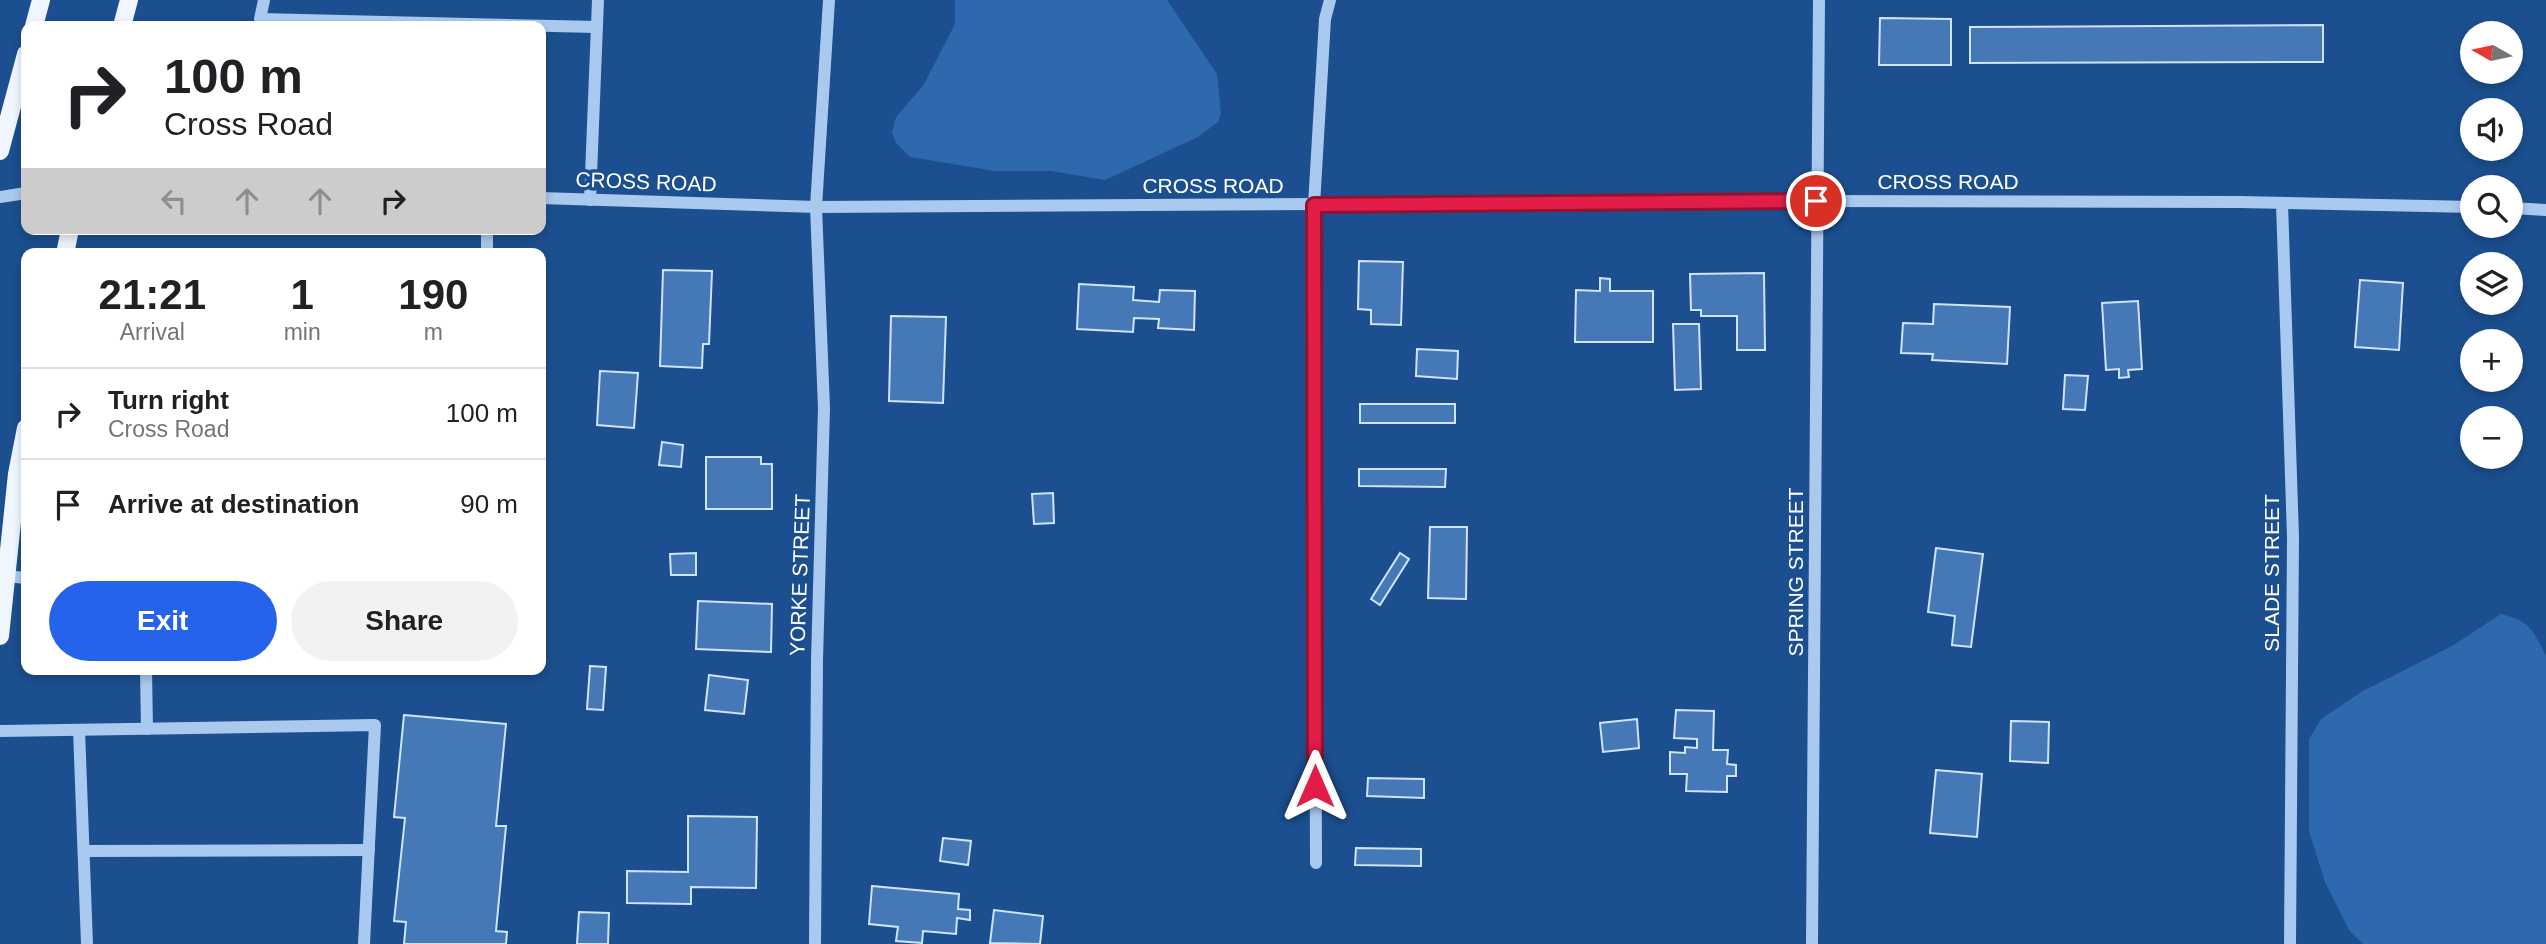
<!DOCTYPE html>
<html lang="en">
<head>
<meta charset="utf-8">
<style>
  body { margin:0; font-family:Helvetica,sans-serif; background:#f2f2f2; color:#202124; height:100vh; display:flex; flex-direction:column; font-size:26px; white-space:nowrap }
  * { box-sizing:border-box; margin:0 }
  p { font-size:23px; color:#757577 }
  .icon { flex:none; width:38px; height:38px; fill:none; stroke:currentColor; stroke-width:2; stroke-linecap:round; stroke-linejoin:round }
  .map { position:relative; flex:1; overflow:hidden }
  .drawer { position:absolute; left:21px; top:248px; width:525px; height:427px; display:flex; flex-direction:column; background:#fff; border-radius:14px; box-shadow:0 4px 10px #0003 }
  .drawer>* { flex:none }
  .top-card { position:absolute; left:21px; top:21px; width:525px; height:214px; border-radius:14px; box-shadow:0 4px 10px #0003; background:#fff; color:#202124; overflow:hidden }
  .needle { width:46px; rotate:279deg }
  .buttons { position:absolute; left:2460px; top:21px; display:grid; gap:14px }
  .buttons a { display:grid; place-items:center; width:63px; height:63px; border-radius:50%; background:#fff; box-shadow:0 4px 10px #0003; font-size:35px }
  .pin { position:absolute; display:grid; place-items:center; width:60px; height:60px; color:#fff; margin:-30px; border:4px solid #fff; border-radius:50%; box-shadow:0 2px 7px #0007 }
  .me { position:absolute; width:77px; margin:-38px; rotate:0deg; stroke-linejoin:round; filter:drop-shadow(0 0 5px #0008) }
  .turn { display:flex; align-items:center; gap:24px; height:147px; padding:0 28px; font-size:32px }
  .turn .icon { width:91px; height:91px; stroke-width:2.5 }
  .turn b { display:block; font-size:49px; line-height:60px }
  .lanes { display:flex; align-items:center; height:66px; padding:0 28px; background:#0003; justify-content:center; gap:35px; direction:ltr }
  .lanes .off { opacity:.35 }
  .eta { display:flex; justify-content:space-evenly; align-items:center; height:119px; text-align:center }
  .eta b { font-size:42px; font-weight:700; line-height:49px }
  .primary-button { display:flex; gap:14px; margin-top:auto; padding:14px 28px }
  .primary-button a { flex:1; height:80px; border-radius:42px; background:#2563eb; color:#fff; font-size:28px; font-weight:700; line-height:80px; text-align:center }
  .primary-button a+a { background:#f2f2f2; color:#202124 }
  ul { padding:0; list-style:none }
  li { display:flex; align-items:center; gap:21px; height:91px; padding:0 28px; border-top:2px solid #e0e0e0 }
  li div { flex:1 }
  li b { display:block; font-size:26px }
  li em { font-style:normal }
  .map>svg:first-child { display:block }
</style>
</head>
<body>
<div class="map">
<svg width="2546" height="944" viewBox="0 0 2546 944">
  <rect width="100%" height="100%" fill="#1b4f8f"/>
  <g fill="#2e69ad">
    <polygon points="955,0 1167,0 1217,74 1221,113 1218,122 1198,137 1105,180 1051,171 995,171 910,157 896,143 892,133 896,117 923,86 955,24"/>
    <path d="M2501,614C2530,621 2533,630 2546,656V944H2363L2349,930L2325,882L2309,831V739L2321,719L2361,692L2452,646Z"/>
  </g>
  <g fill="#4478b7" stroke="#cfe3fa" stroke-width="2">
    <polygon points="1880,18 1951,19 1951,65 1879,65"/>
    <polygon points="2323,25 2323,62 1970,63 1970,27"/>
    <polygon points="1359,261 1403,262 1401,325 1371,324 1371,310 1358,309"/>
    <polygon points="663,270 712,271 709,344 703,344 702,368 660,366"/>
    <polygon points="1764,273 1765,350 1737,350 1737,316 1701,316 1701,310 1691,310 1690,274"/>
    <polygon points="1600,278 1610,279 1610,291 1653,291 1653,342 1575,342 1576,290 1600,291"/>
    <polygon points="2360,280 2403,283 2399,350 2355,347"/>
    <polygon points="1079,284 1134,287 1133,300 1159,302 1160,290 1195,291 1194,330 1158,328 1159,319 1134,318 1133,332 1077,329"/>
    <polygon points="2138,301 2142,369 2128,370 2129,377 2119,378 2119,369 2106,370 2102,303"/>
    <polygon points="1934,304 2010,307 2007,364 1932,360 1933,354 1901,353 1903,323 1933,324"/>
    <polygon points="891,316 946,317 943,403 889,401"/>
    <polygon points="1673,324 1699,324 1701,389 1675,390"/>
    <polygon points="1417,349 1458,351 1457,379 1416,376"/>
    <polygon points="600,371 638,373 634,428 597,425"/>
    <polygon points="2065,375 2088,376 2085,410 2063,409"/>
    <rect x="1360" y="404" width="95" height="19"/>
    <polygon points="662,442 683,445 681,467 659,465"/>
    <polygon points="706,457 761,457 761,464 772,464 772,509 706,509"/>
    <polygon points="1359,469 1446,469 1445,487 1359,486"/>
    <polygon points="1053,493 1054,523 1034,524 1032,494"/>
    <polygon points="1430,527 1467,527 1466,599 1428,598"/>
    <polygon points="1936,548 1983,554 1971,647 1952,645 1955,616 1928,612"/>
    <polygon points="696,553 696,575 671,575 670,554"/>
    <polygon points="1400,553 1409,559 1380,605 1371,599"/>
    <polygon points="698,601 772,604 771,652 696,649"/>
    <polygon points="590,666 606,667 603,710 587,709"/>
    <polygon points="709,675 748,680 744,714 705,710"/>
    <polygon points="1676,710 1714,711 1713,750 1728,750 1727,764 1736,765 1736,776 1727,776 1727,792 1686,791 1687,774 1670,774 1670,752 1685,753 1685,747 1697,748 1697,739 1674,738"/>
    <polygon points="404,715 506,724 496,826 506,826 496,931 507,932 506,944 404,944 406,922 394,921 405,818 394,817"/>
    <polygon points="1637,719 1639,748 1603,752 1600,723"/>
    <polygon points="2011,721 2049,722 2048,763 2010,761"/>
    <polygon points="1936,770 1982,774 1977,837 1930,833"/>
    <polygon points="1368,778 1424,779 1424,798 1367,796"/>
    <polygon points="688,816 757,817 756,888 691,887 691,904 627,903 627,871 688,872"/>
    <polygon points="943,838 971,841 968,865 940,861"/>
    <polygon points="1356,848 1421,849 1421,866 1355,865"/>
    <polygon points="872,886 959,894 958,909 970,910 970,920 957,918 956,934 923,931 922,943 896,941 898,927 869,924"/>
    <polygon points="994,910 1043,916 1040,944 990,943"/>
    <polygon points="579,912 609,913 608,944 577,944"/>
  </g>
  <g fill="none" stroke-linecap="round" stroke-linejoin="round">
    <g stroke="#a9c9ee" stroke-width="12">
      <polyline points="264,0 260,19 597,27"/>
      <polyline points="0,197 26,193"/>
      <polyline points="541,198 816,207 1817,201 2239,202 2473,207"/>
      <polyline points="590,200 598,0"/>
      <polyline points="2282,203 2293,537 2290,944"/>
      <polyline points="2511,208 2546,210"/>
      <polyline points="487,254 487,229"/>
      <polyline points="6,576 26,578"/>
      <polyline points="146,670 147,729"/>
      <polyline points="79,730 87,944"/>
      <polyline points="0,731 375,725 364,944"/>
      <polyline points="84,851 369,850"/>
      <polyline points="1316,863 1314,205 1325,19 1330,0"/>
      <polyline points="815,944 817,660 824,408 816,207 829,0"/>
      <polyline points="1812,944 1819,0"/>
    </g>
    <g stroke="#f0f6ff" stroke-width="18">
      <polyline points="34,26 41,0"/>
      <polyline points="122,26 129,0"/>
      <polyline points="0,151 26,54"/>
      <polyline points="65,254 70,229"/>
      <polyline points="0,636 17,474 26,428"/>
    </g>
  </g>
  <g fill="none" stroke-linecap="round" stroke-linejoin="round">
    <g stroke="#92132f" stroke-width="18">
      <polyline id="route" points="1315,786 1314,205 1816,201"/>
    </g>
    <use href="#route" stroke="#e11d48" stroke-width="12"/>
  </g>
  <g text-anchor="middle" stroke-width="7" stroke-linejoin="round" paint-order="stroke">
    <g font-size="21" fill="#fff" stroke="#1b4f8f">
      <text transform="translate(646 182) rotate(2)" y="7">CROSS ROAD</text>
      <text x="1948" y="189">CROSS ROAD</text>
      <text x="1213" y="193">CROSS ROAD</text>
      <text transform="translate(1796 572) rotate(-90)" y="7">SPRING STREET</text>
      <text transform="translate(2272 573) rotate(-90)" y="7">SLADE STREET</text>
      <text transform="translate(800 575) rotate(-88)" y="7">YORKE STREET</text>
    </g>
  </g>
</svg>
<div class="buttons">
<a><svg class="needle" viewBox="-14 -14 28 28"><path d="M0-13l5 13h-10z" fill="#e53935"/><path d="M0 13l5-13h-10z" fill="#757577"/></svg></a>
<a><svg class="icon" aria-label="sound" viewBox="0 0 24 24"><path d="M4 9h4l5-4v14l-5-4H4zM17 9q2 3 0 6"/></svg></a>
<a><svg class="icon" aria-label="search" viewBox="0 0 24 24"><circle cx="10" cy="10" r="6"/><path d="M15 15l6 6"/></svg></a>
<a><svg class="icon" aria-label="layers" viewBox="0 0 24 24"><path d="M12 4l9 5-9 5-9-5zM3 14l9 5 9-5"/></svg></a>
<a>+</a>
<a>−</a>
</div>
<div class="pin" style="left:1816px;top:201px;background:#d93025"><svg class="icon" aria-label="arrive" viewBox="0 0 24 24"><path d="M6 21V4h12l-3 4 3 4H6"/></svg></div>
<svg class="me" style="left:1315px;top:786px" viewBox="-20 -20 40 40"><path d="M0-17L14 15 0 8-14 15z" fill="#e11d48" stroke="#fff" stroke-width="4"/></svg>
<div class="top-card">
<div class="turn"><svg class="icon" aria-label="right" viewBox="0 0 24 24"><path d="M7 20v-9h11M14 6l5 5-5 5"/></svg><div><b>100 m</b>Cross Road</div></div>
<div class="lanes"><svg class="icon off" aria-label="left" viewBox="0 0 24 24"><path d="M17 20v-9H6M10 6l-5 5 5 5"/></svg><svg class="icon off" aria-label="ahead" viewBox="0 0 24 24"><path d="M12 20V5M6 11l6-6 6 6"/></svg><svg class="icon off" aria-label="ahead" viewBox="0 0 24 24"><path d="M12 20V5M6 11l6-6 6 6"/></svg><svg class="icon" aria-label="right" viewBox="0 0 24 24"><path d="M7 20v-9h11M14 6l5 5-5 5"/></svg></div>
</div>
<section class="drawer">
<div class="eta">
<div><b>21:21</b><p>Arrival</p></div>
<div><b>1</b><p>min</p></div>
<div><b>190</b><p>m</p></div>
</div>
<ul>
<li><svg class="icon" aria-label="right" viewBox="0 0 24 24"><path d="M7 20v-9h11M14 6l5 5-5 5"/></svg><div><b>Turn right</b><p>Cross Road</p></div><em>100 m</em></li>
<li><svg class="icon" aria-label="arrive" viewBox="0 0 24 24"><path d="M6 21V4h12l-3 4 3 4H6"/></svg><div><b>Arrive at destination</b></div><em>90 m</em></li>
</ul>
<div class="primary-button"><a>Exit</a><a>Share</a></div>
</section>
</div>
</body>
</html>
